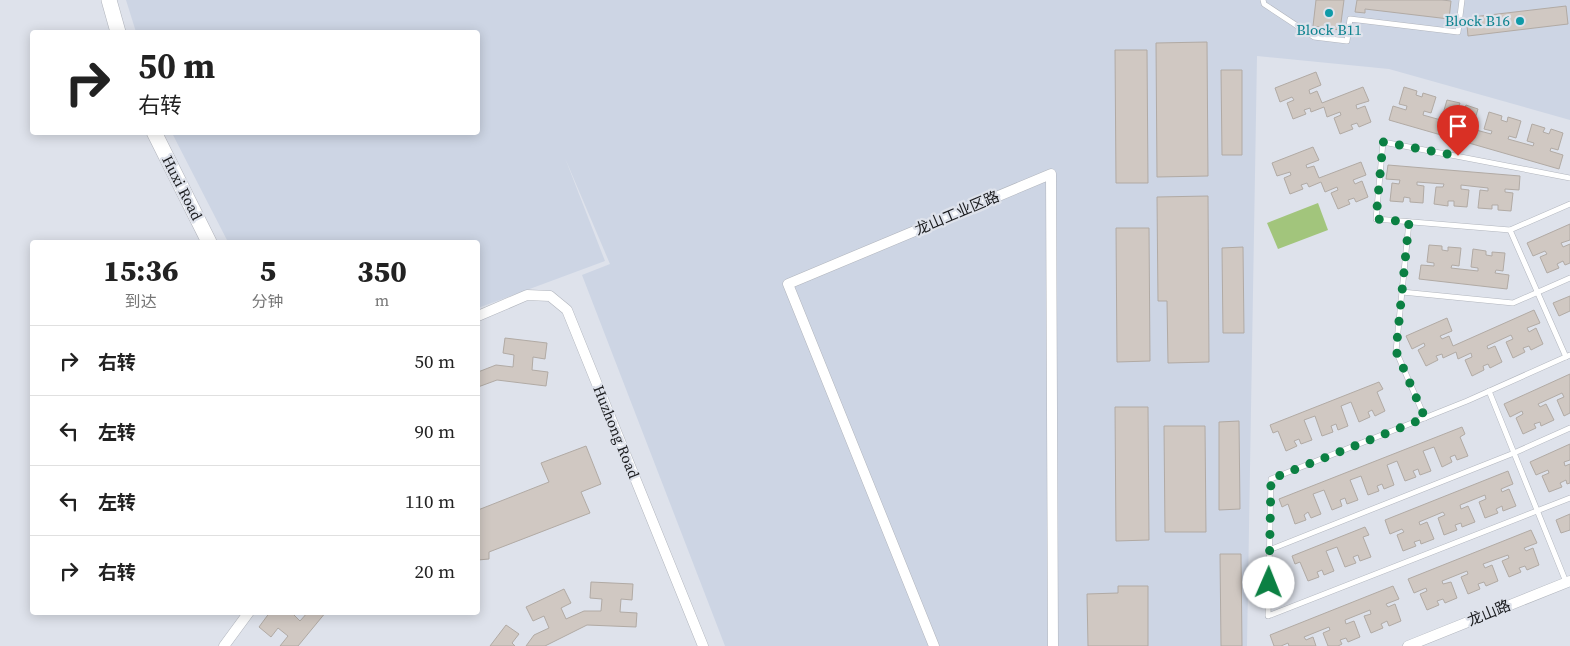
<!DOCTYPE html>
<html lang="zh">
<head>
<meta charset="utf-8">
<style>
  body { margin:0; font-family:"Source Serif 4","Noto Sans SC",serif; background:#f6f6f6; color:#222; height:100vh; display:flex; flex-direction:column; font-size:19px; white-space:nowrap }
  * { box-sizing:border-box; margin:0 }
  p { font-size:16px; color:#767676 }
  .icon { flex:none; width:28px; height:28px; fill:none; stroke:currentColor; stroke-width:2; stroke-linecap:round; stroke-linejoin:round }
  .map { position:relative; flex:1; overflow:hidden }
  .panel { position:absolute; left:30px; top:240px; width:450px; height:375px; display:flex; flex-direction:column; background:#fff; border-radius:5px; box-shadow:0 2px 12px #0003 }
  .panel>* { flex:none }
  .guide { position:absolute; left:30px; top:30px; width:450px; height:105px; border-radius:5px; box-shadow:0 2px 12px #0003; background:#fff; color:#222; overflow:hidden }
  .pin { position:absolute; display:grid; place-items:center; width:42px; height:42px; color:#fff; margin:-51px -21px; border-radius:50% 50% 50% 0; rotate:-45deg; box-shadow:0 0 5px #0007 }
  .pin .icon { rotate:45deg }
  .me { position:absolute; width:55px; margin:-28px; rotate:1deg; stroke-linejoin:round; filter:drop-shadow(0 0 4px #0008) }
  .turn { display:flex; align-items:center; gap:18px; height:105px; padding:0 25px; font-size:22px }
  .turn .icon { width:65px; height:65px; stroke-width:2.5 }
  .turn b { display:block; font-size:35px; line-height:42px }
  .eta { display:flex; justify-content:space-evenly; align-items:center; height:85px; text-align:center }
  .eta b { font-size:30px; font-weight:800; line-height:35px }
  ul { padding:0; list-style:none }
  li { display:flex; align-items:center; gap:15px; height:70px; padding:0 25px; border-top:1px solid #e0e0e0 }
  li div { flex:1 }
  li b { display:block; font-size:19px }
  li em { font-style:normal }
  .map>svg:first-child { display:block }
</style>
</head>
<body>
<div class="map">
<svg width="1570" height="646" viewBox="0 0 1570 646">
  <rect width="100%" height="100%" fill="#dee2eb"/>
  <polygon fill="#cdd5e4" points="126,0 1570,0 1570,120 1389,69 1257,56 1247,646 725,646 582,275 610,264 565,158 605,261 478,308 478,242 228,242 172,133 478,132 478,32 136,32"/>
  <polygon fill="#a2c57c" points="1318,203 1328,230 1278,249 1267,223"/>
  <g fill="#d0c8c2" stroke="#b1aaa4">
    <polygon points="1316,0 1344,0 1340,30 1313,26"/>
    <polygon points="1357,0 1442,0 1451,1 1449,19 1365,9 1365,13 1355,12"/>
    <polygon points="1566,6 1568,24 1468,36 1467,25 1472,24 1472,17"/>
    <polygon points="1207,42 1208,176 1157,177 1156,43"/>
    <polygon points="1115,50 1147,50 1148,183 1116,183"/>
    <polygon points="1221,70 1242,70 1242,155 1222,155"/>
    <polygon points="1316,72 1321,85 1309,90 1310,94 1317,91 1322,103 1363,87 1369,101 1356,105 1357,109 1365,106 1371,122 1359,127 1357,123 1351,125 1353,129 1340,134 1334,118 1341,115 1340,112 1327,117 1324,107 1311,112 1310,108 1304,110 1306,114 1293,119 1287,103 1294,100 1292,97 1280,102 1275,88"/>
    <polygon points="1404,87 1417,91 1416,95 1422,97 1423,93 1436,97 1431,113 1424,111 1423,115 1448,122 1449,119 1442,117 1447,100 1460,103 1458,108 1464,109 1466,105 1478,109 1473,126 1466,123 1465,127 1491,134 1492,131 1484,129 1489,112 1502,116 1501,120 1507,122 1508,117 1521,121 1516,138 1509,136 1508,139 1533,146 1534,143 1527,141 1532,124 1545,128 1543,132 1549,134 1551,129 1563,133 1558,150 1551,148 1550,151 1563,155 1559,169 1389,120 1393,106 1406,110 1407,106 1399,104"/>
    <polygon points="1313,147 1319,160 1306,165 1307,168 1314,166 1319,178 1361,162 1366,175 1353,180 1355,184 1362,181 1368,197 1356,202 1354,198 1348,200 1350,204 1338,209 1331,193 1338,190 1337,187 1325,192 1321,182 1309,187 1307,183 1301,185 1303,189 1290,194 1284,178 1291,175 1290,172 1277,176 1272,163"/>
    <polygon points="1388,165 1520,176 1519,190 1505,189 1505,192 1513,193 1511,211 1498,210 1498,205 1492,205 1492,209 1478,208 1480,190 1488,191 1488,188 1461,185 1461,189 1469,190 1467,207 1454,206 1454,201 1448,201 1448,206 1434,204 1436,187 1443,187 1444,184 1417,182 1417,185 1424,186 1423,203 1410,202 1410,198 1404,197 1403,202 1390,201 1392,183 1399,184 1400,180 1386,179"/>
    <polygon points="1208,196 1209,362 1168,363 1167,301 1158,301 1157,197"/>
    <polygon points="1570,224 1570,240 1561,243 1563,247 1570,244 1570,263 1565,265 1563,261 1557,264 1559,268 1547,273 1540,257 1547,254 1545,251 1533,256 1527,243"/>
    <polygon points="1116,228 1149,228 1150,361 1117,362"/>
    <polygon points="1429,245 1442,246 1442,250 1448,251 1448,247 1461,248 1459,266 1452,265 1451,268 1478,271 1478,268 1471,267 1473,249 1486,251 1486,255 1492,256 1492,252 1505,253 1503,271 1496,270 1495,273 1509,275 1507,289 1419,279 1421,265 1434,266 1434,263 1427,262"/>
    <polygon points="1243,247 1244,333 1223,333 1222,248"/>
    <polygon points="1570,296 1570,311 1559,316 1553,303"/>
    <polygon points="1534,310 1540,323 1527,328 1529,332 1536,328 1543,344 1531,350 1529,346 1523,348 1525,352 1513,358 1506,342 1513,339 1511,335 1487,346 1488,349 1495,346 1502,362 1490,368 1488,364 1483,366 1484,370 1472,376 1465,360 1472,357 1471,353 1458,359 1456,352 1443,358 1442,354 1436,356 1438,360 1426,366 1418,350 1425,346 1424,343 1412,349 1406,336 1447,318 1452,331 1440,336 1442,339 1449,336 1453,346"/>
    <polygon points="505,338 547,343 545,359 533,357 532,370 548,372 546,386 497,380 478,387 478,372 496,365 513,367 514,355 503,353"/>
    <polygon points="1570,374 1570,413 1564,416 1557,400 1564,397 1562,393 1538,404 1540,407 1546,404 1554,420 1541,426 1540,422 1534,424 1536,428 1523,434 1516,418 1523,414 1522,411 1510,417 1504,404"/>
    <polygon points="1379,382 1383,389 1377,392 1385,411 1375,416 1372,410 1368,412 1370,417 1359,422 1351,402 1341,406 1348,426 1338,430 1336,424 1331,426 1333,432 1322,436 1315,416 1304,420 1312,440 1301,444 1299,439 1294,441 1297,446 1286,451 1278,431 1273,433 1270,425"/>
    <polygon points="1115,407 1148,407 1149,540 1116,541"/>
    <polygon points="1239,421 1240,509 1219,510 1219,422"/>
    <polygon points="1164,426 1205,426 1206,532 1165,532"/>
    <polygon points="1462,427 1465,434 1460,437 1468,456 1457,460 1455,455 1450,457 1452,462 1442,467 1434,447 1423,451 1431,471 1420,475 1418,469 1413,471 1416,477 1405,481 1397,461 1387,465 1394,485 1384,489 1382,484 1377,486 1379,491 1368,495 1361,476 1350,480 1358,500 1347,504 1345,498 1340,500 1342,506 1332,510 1324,490 1313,494 1321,514 1311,518 1308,512 1304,515 1306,520 1295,524 1288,504 1282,507 1279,499"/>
    <polygon points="1570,444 1570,460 1564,462 1565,466 1570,464 1570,483 1567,484 1566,480 1560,483 1562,487 1549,492 1542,476 1549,473 1548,470 1536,475 1530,462"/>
    <polygon points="586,446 601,484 581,492 590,513 489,552 489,559 478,560 478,510 549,482 541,463"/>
    <polygon points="1508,471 1513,484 1501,489 1502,492 1509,489 1516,506 1503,511 1502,506 1496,509 1498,513 1485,518 1479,502 1486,499 1485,495 1460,505 1461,509 1468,506 1475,522 1462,527 1461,523 1455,525 1457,530 1444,535 1438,518 1445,515 1443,512 1419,522 1420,525 1427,522 1434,539 1421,544 1420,540 1414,542 1416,546 1403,551 1397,535 1404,532 1402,529 1390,534 1385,520"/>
    <polygon points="1570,514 1570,530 1561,533 1556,520"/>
    <polygon points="1365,527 1369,535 1363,537 1371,557 1360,561 1358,555 1353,557 1356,563 1345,567 1337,547 1326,551 1334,571 1324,575 1322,570 1317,572 1319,577 1308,581 1300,562 1295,564 1292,556"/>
    <polygon points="1531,530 1537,543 1524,548 1526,551 1533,548 1539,565 1527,570 1525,566 1519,568 1521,572 1509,577 1502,561 1509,558 1508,555 1483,564 1485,568 1492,565 1498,581 1486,586 1484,582 1478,584 1480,589 1468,594 1461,577 1468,574 1467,571 1442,581 1443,584 1451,582 1457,598 1445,603 1443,599 1437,601 1439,605 1427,610 1420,594 1427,591 1426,588 1414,593 1408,579"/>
    <polygon points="1220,554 1241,554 1242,646 1221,646"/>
    <polygon points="591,582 633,584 632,600 621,599 620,612 637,613 636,627 587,625 545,646 526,646 534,635 549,628 544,616 533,621 526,607 564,589 571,603 561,608 566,619 584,611 601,611 602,599 590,598"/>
    <polygon points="1118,586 1148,586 1148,646 1088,646 1087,594 1118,593"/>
    <polygon points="1393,586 1399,599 1386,604 1388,607 1395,604 1401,621 1389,626 1387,621 1381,624 1383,628 1371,633 1364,616 1371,614 1370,610 1345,620 1346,624 1354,621 1360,637 1348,642 1346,638 1340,640 1342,644 1338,646 1328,646 1323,633 1330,630 1329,627 1304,637 1306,640 1313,637 1316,646 1289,646 1288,643 1281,646 1274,646 1270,635"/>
    <polygon points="270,612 291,612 300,621 308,612 326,612 298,646 280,646 288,636 278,628 271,637 259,627"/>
    <polygon points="506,625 519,634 512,643 515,646 490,646"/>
  </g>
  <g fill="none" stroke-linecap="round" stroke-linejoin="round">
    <g stroke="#b1b5bd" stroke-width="6">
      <g id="lane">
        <polyline points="1263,0 1264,4 1314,37 1347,41 1350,19 1458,32 1462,0"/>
        <polyline points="1409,222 1396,351 1425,418"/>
        <polyline points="1510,230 1376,219 1383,142 1570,178"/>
        <polyline points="1402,292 1513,303 1570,278"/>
        <polyline points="1570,355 1467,401 1271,479 1268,616 1570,498"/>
        <polyline points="1566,357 1510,230 1570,204"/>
        <polyline points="1489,391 1566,582"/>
        <polyline points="1269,550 1514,453 1570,428"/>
      </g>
    </g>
    <g stroke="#b1b5bd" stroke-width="11">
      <g id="street">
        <polyline points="478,316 527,295 550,296 567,310 703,646"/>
        <polyline points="224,646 249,612"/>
        <polyline points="934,646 788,284 1051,174 1053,646"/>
        <polyline points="1408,646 1570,581"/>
      </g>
    </g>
    <g stroke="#b1b5bd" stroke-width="16">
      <g id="secondary">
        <polyline points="109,0 118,32"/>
        <polyline points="154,132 209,242"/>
      </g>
    </g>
    <use href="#lane" stroke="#fff" stroke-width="5"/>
    <use href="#street" stroke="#fff" stroke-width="10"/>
    <use href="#secondary" stroke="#fff" stroke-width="15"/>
  </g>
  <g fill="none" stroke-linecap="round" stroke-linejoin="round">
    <polyline stroke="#0b8043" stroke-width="9" stroke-dasharray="0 16.2" points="1269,583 1271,479 1425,418 1396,351 1409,222 1376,219 1383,142 1458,156"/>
  </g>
  <g fill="#0f9aa8" stroke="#dee2eb" stroke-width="2">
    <circle cx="1329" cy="13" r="5"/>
    <circle cx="1520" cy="21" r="5"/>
  </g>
  <g text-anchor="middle" stroke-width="4.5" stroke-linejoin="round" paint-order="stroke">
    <g font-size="15" fill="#0d838f" stroke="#dee2eb" text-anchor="end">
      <text x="1510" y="26">Block B16</text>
      <text x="1329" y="35" text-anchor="middle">Block B11</text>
    </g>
    <g font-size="15" fill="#1b1c1f" stroke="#dee2eb">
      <text transform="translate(182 188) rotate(63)" y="5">Huxi Road</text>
      <text transform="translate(957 213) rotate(-23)" y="5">龙山工业区路</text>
      <text transform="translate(616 432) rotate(68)" y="5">Huzhong Road</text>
      <text transform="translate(1489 613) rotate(-22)" y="5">龙山路</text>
    </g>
  </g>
</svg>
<div class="pin" style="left:1458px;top:156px;background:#d93025"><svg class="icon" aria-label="arrive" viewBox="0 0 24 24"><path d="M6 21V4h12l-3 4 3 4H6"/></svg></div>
<svg class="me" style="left:1269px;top:583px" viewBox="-20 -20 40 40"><circle r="19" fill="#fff"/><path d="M0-13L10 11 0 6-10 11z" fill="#0b8043"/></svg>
<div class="guide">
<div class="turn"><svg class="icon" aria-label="right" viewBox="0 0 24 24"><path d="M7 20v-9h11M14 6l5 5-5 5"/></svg><div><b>50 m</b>右转</div></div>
</div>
<section class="panel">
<div class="eta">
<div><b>15:36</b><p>到达</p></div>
<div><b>5</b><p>分钟</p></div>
<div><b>350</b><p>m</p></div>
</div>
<ul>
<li><svg class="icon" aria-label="right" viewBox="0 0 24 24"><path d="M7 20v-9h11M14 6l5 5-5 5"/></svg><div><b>右转</b></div><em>50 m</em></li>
<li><svg class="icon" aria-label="left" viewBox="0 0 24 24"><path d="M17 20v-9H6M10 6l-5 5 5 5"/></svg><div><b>左转</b></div><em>90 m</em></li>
<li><svg class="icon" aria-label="left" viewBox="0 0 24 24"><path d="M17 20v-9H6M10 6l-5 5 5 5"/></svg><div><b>左转</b></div><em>110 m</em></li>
<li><svg class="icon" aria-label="right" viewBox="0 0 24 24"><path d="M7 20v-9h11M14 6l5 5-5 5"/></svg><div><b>右转</b></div><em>20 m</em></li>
</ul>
</section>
</div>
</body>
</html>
